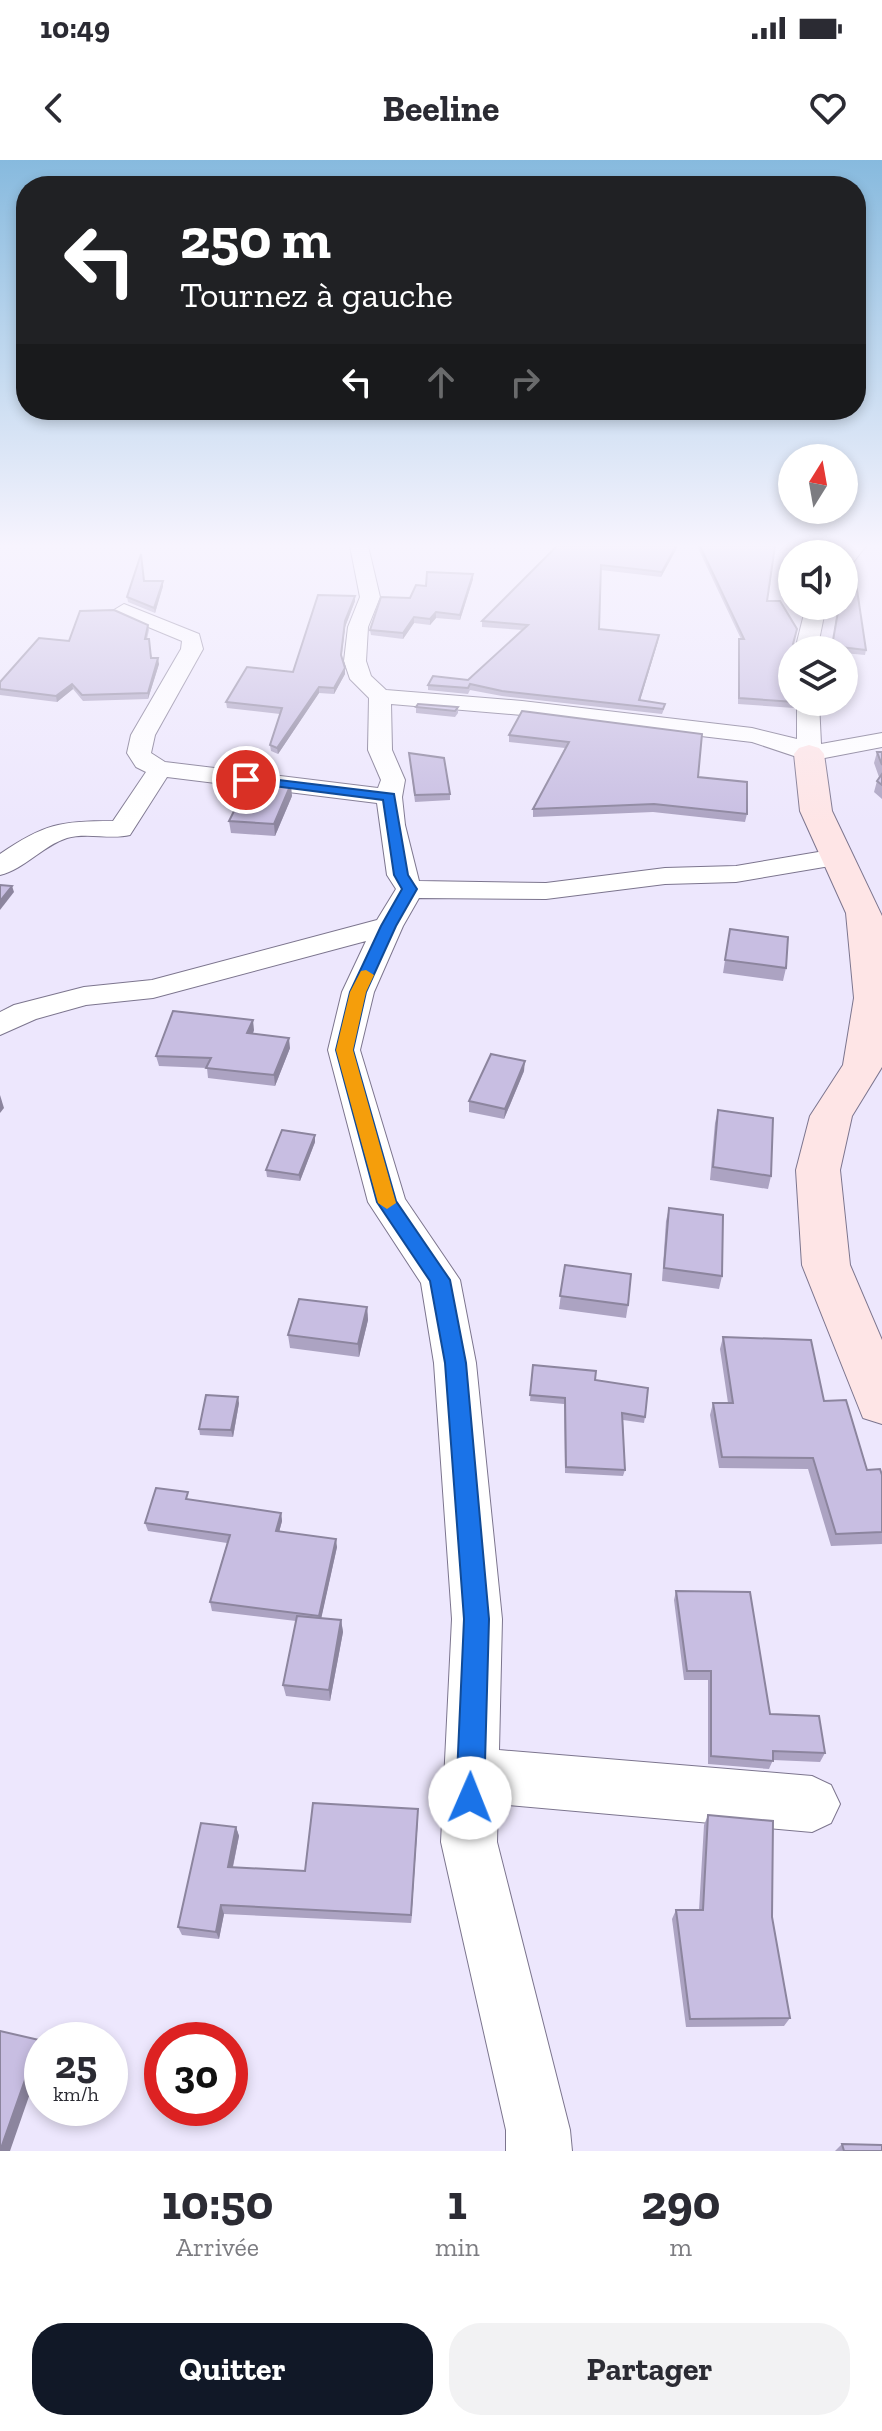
<!DOCTYPE html>
<html lang="fr">
<head>
<meta charset="utf-8">
<style>
  body { margin:0; font-family:"Zilla Slab",serif; background:#f2f2f3; color:#2b2b33; height:100vh; display:flex; flex-direction:column; font-size:30px; white-space:nowrap }
  * { box-sizing:border-box; margin:0 }
  p { font-size:26px; color:#7c7c81 }
  .icon { flex:none; width:44px; height:44px; fill:none; stroke:currentColor; stroke-width:2; stroke-linecap:round; stroke-linejoin:round }
  .map { position:relative; height:1991px; overflow:hidden }
  .details { display:flex; flex-direction:column; background:#fff; flex:1 }
  .details>* { flex:none }
  .hud { position:absolute; left:16px; top:16px; width:850px; height:244px; border-radius:32px; box-shadow:0 4px 12px #0003; background:#202124; color:#fff; overflow:hidden }
  .needle { width:52px; rotate:11deg }
  .fabs { position:absolute; left:778px; top:284px; display:grid; gap:16px }
  .fabs a { display:grid; place-items:center; width:80px; height:80px; border-radius:50%; background:#fff; box-shadow:0 4px 12px #0003; font-size:40px }
  .speed { position:absolute; left:24px; top:1862px; display:flex; gap:16px; font-size:40px; font-weight:700; text-align:center }
  .speed>* { display:grid; place-content:center; width:104px; height:104px; border-radius:50%; background:#fff; box-shadow:0 4px 12px #0003; line-height:1 }
  .speed small { font-size:20px; font-weight:400 }
  .speed .limit { border:12px solid #d22; background:#fff; color:#111 }
  .pin { position:absolute; display:grid; place-items:center; width:68px; height:68px; color:#fff; margin:-34px; border:4px solid #fff; border-radius:50%; box-shadow:0 2px 8px #0007 }
  .me { position:absolute; width:88px; margin:-44px; rotate:1deg; stroke-linejoin:round; filter:drop-shadow(0 0 6px #0008) }
  .turn { display:flex; align-items:center; gap:28px; height:168px; padding:0 32px; font-size:36px }
  .turn .icon { width:104px; height:104px; stroke-width:2.5 }
  .turn b { display:block; font-size:56px; line-height:68px }
  .lanes { display:flex; align-items:center; height:76px; padding:0 32px; background:#0003; justify-content:center; gap:40px; direction:ltr }
  .lanes .off { opacity:.35 }
  .eta { display:flex; justify-content:space-evenly; align-items:center; height:136px; text-align:center }
  .eta b { font-size:48px; font-weight:700; line-height:56px }
  .primary-button { display:flex; gap:16px; margin-top:auto; padding:16px 32px }
  .primary-button a { flex:1; height:92px; border-radius:32px; background:#111827; color:#fff; font-size:32px; font-weight:700; line-height:92px; text-align:center }
  .primary-button a+a { background:#f2f2f3; color:#2b2b33 }
  .status { display:flex; justify-content:space-between; align-items:center; height:56px; padding:0 40px; background:#fff; direction:ltr }
  .status svg { height:22px; fill:currentColor }
  header { display:flex; justify-content:space-between; align-items:center; height:104px; padding:0 32px; background:#fff; font-size:36px; font-weight:700 }
  .map>svg:first-child { display:block }
</style>
</head>
<body>
<div class="status"><b>10:49</b><svg viewBox="0 0 49 12"><path d="M0 12V9h3v3zM5 12V6h3v6zM10 12V3h3v9zM15 12V0h3v12zM26 1h20v11H26zM47 4h2v5h-2z"/></svg></div>
<header><svg class="icon" aria-label="back" viewBox="0 0 24 24"><path d="M15 5l-7 7 7 7"/></svg>Beeline<svg class="icon" aria-label="heart" viewBox="0 0 24 24"><path d="M12 20l-8-8c-3-5 5-10 8-4 3-6 11-1 8 4z"/></svg></header>
<div class="map">
<svg width="882" height="1991" viewBox="0 0 882 1991">
  <rect width="100%" height="100%" fill="#ede7fd"/>
  <g fill="none" stroke-linecap="round" stroke-linejoin="round">
    <g stroke="#7c758e" stroke-width="2">
      <g id="street">
        <path d="M350,386H368L380,437L368,467L366,501L371,516L386,530L522,541L752,568L797,579V542H819L821,584L882,573V587L809,601L752,582L522,555L391,544L392,590L405,620L402,637L405,665L419,721L546,723L665,708L736,706L836,689L846,691L850,697L846,703L836,705L736,722L665,724L546,739L419,738L403,766L374,832L360,890L405,1039L460,1120L476,1203L502,1459L499,1590L812,1616L831,1625L840,1644L831,1663L812,1672L498,1644L497,1682L570,1970L572,1991H506V1970L441,1682L452,1459L434,1203L421,1123L368,1042L328,890L342,832L366,781L153,838L86,845L36,859L0,875V852L14,845L84,827L152,820L377,760L396,729L387,715L377,643L167,617L130,675C110,680 87,672 67,678C42,686 25,709 0,715V694C44,664 60,661 113,661L146,612L136,607L127,593L131,575L181,489L182,481L117,454L114,450L124,444L199,474L203,489L155,575L151,593L165,602L378,628L381,620L368,590L369,538L350,519L344,501L348,467L360,437Z"/>
        <polygon points="847,386 866,386 851,405 844,407 844,394 840,394"/>
        <polygon points="806,446 826,446 817,490 795,490"/>
      </g>
    </g>
    <g stroke="#7c758e" stroke-width="2">
      <polygon id="secondary" points="809,585 819,588 824,594 832,651 882,756 882,907 852,956 840,1010 850,1105 882,1180 882,1264 863,1258 802,1105 796,1010 810,956 843,905 854,838 846,753 800,651 794,594 799,588"/>
    </g>
    <use href="#street" fill="#fff" fill-rule="evenodd"/>
    <use href="#secondary" fill="#fee5e6" fill-rule="evenodd"/>
  </g>
  <g fill="#aca3c2">
    <polygon points="557,386 678,386 661,417 601,410 599,469 658,481 640,541 664,549 662,554 502,536 470,530 468,534 428,530 428,525 468,520 523,470 482,467 482,461"/>
    <polygon points="697,386 775,386 767,441 793,484 795,542 794,548 738,544 738,484 739,479 741,479"/>
    <polygon points="473,414 473,419 460,460 436,458 430,465 414,463 403,479 371,475 370,470 426,426"/>
    <polygon points="144,421 163,426 155,453 128,442 127,437"/>
    <polygon points="355,436 355,441 345,467 341,497 345,514 334,534 319,533 278,594 271,591 270,585 280,554 227,548 226,542 293,512"/>
    <polygon points="838,446 866,490 865,495 844,493 844,490 831,490"/>
    <polygon points="148,465 149,470 147,479 152,498 159,504 148,539 83,541 73,529 57,542 0,535 0,522 69,481"/>
    <polygon points="416,547 458,547 458,553 455,557 416,553"/>
    <polygon points="522,551 698,617 747,654 745,662 653,652 533,657 533,649 565,588 509,582 509,575"/>
    <polygon points="877,592 882,592 882,639 874,632 877,621 879,617 874,603"/>
    <polygon points="409,593 450,634 450,640 415,642"/>
    <polygon points="292,636 275,676 231,673 229,661"/>
    <polygon points="730,769 786,808 783,821 723,813"/>
    <polygon points="254,870 253,874 290,888 275,926 208,918 207,908 159,906 156,896"/>
    <polygon points="524,911 504,959 469,952 469,941"/>
    <polygon points="718,950 771,1016 768,1029 710,1020 715,963"/>
    <polygon points="315,975 315,982 300,1021 267,1017 266,1010"/>
    <polygon points="669,1048 722,1116 719,1129 662,1121 666,1061"/>
    <polygon points="565,1105 628,1145 626,1158 559,1149"/>
    <polygon points="367,1147 368,1160 359,1197 290,1188 288,1175"/>
    <polygon points="723,1177 824,1241 867,1310 882,1315 882,1384 831,1386 808,1309 719,1308 710,1255 713,1243 728,1243 720,1189"/>
    <polygon points="533,1205 595,1220 645,1257 644,1263 623,1260 625,1310 623,1316 565,1313 564,1244 530,1241"/>
    <polygon points="239,1243 233,1277 200,1275 199,1269"/>
    <polygon points="190,1340 281,1353 282,1361 279,1372 337,1387 321,1458 341,1460 343,1472 330,1541 286,1536 283,1525 296,1461 212,1451 210,1442 227,1383 148,1371 145,1363"/>
    <polygon points="676,1431 770,1554 825,1593 820,1602 773,1600 769,1609 708,1604 708,1520 684,1520 674,1440"/>
    <polygon points="418,1649 411,1763 224,1754 219,1779 182,1775 178,1767 236,1667 239,1676 233,1707 305,1711"/>
    <polygon points="708,1655 772,1757 790,1858 784,1866 686,1867 672,1759 676,1750 699,1750 704,1665"/>
    <polygon points="842,1984 882,1991 835,1991"/>
  </g>
  <g fill="#8c859e">
    <polygon points="676,386 678,386 661,417 662,412"/>
    <polygon points="473,414 473,419 460,460 460,455"/>
    <polygon points="163,421 163,426 155,453 154,448"/>
    <polygon points="355,436 355,441 345,467 341,501 345,461"/>
    <polygon points="436,452 436,458 430,465 430,459"/>
    <polygon points="414,457 414,463 403,479 403,473"/>
    <polygon points="659,475 658,481 638,546 639,540"/>
    <polygon points="158,498 159,504 148,539 148,533"/>
    <polygon points="345,508 345,514 334,534 334,528"/>
    <polygon points="72,524 73,529 57,542 56,536"/>
    <polygon points="319,527 319,533 278,594 277,588"/>
    <polygon points="291,624 292,636 275,676 274,664"/>
    <polygon points="12,726 14,732 0,750 0,741"/>
    <polygon points="253,860 254,870 248,884 247,873"/>
    <polygon points="289,878 290,888 275,926 274,915"/>
    <polygon points="525,901 524,911 504,959 505,949"/>
    <polygon points="0,935 4,948 0,953"/>
    <polygon points="315,975 315,982 300,1021 299,1015"/>
    <polygon points="367,1147 368,1160 359,1197 358,1184"/>
    <polygon points="238,1237 239,1243 233,1277 231,1270"/>
    <polygon points="281,1353 282,1361 277,1380 276,1371"/>
    <polygon points="336,1379 337,1387 320,1464 319,1456"/>
    <polygon points="341,1460 343,1472 330,1541 329,1530"/>
    <polygon points="418,1649 418,1658 411,1763 411,1755"/>
    <polygon points="236,1667 239,1676 231,1715 228,1707"/>
    <polygon points="221,1745 224,1754 219,1779 216,1772"/>
    <polygon points="39,1880 42,1883 42,1899 10,1991 0,1991"/>
  </g>
  <g fill="#c8bee2" stroke="#8c859e" stroke-width="2">
    <polygon points="557,386 676,386 662,412 601,405 599,469 659,475 639,540 665,544 663,549 502,531 470,524 468,528 428,525 433,516 468,520 528,465 482,461"/>
    <polygon points="700,386 775,386 767,441 780,441 797,469 793,484 799,487 799,490 792,490 792,542 795,542 739,538 739,479 744,479"/>
    <polygon points="141,394 144,421 163,421 154,448 127,437"/>
    <polygon points="853,403 866,490 832,486 839,446 844,446 844,414 845,405"/>
    <polygon points="427,412 473,414 460,455 436,452 430,459 414,457 403,473 370,470 381,437 410,438 416,425 426,426"/>
    <polygon points="318,435 355,436 345,461 341,495 345,508 334,528 319,527 277,588 270,585 282,548 226,542 247,507 293,512"/>
    <polygon points="114,450 148,465 145,479 149,479 151,498 158,498 148,533 82,535 72,524 56,536 0,529 0,522 39,478 69,481 80,451"/>
    <polygon points="418,544 458,547 455,551 416,547"/>
    <polygon points="522,551 702,574 698,617 747,622 747,654 654,644 533,649 569,582 509,575"/>
    <polygon points="877,592 882,592 882,605"/>
    <polygon points="409,593 444,598 450,634 415,635"/>
    <polygon points="882,614 882,625 877,621"/>
    <polygon points="250,619 291,624 274,664 229,661"/>
    <polygon points="0,725 12,726 0,741"/>
    <polygon points="730,769 788,777 786,808 725,800"/>
    <polygon points="173,851 253,860 247,873 289,878 274,915 206,908 211,898 156,896"/>
    <polygon points="491,894 525,901 505,949 469,941"/>
    <polygon points="718,950 773,958 771,1016 713,1007"/>
    <polygon points="282,970 315,975 299,1015 266,1010"/>
    <polygon points="669,1048 723,1055 722,1116 664,1108"/>
    <polygon points="565,1105 631,1114 628,1145 560,1136"/>
    <polygon points="299,1139 367,1147 358,1184 288,1175"/>
    <polygon points="723,1177 811,1180 824,1241 846,1240 867,1310 880,1309 882,1315 882,1372 836,1374 813,1298 722,1297 713,1243 733,1243"/>
    <polygon points="533,1205 596,1211 595,1220 648,1228 645,1257 622,1253 625,1310 566,1307 565,1238 530,1235"/>
    <polygon points="206,1235 238,1237 231,1270 199,1269"/>
    <polygon points="156,1328 188,1332 186,1339 281,1353 276,1371 336,1379 319,1456 210,1442 230,1375 145,1363"/>
    <polygon points="676,1431 750,1432 770,1554 819,1556 825,1593 773,1591 773,1601 711,1596 711,1511 687,1511"/>
    <polygon points="297,1456 341,1460 329,1530 283,1525"/>
    <polygon points="313,1643 418,1649 411,1755 221,1745 216,1772 178,1767 201,1663 236,1667 228,1707 305,1711"/>
    <polygon points="708,1655 773,1661 772,1757 790,1858 690,1859 676,1750 703,1750"/>
    <polygon points="0,1871 39,1880 0,1991"/>
    <polygon points="842,1984 882,1985 882,1991 844,1991"/>
  </g>
  <linearGradient id="sky" x2="0" y2="1"><stop stop-color="#87bade"/><stop offset="0.58" stop-color="#f7f4fe"/><stop offset="1" stop-color="#f7f4fe" stop-opacity="0"/></linearGradient>
  <rect width="882" height="665" fill="url(#sky)"/>
  <polygon fill="#1a73e8" stroke="#114b97" stroke-width="2" points="246,616 394,634 408,715 417,729 396,766 366,832 353,890 396,1041 450,1120 466,1203 489,1459 484,1638 480,1647 470,1651 460,1647 456,1638 464,1459 445,1203 430,1121 377,1042 336,890 350,832 381,766 402,729 394,715 383,640 242,622 240,620"/>
  <polygon fill="#f59e0b" points="366,810 374,815 366,832 353,890 396,1043 387,1049 378,1043 336,890 350,832 361,811"/>
</svg>
<div class="fabs">
<a><svg class="needle" viewBox="-14 -14 28 28"><path d="M0-13l5 13h-10z" fill="#e53935"/><path d="M0 13l5-13h-10z" fill="#7c7c81"/></svg></a>
<a><svg class="icon" aria-label="sound" viewBox="0 0 24 24"><path d="M4 9h4l5-4v14l-5-4H4zM17 9q2 3 0 6"/></svg></a>
<a><svg class="icon" aria-label="layers" viewBox="0 0 24 24"><path d="M12 4l9 5-9 5-9-5zM3 14l9 5 9-5"/></svg></a>
</div>
<div class="speed"><div>25<small>km/h</small></div><div class="limit">30</div></div>
<div class="pin" style="left:246px;top:620px;background:#d93025"><svg class="icon" aria-label="arrive" viewBox="0 0 24 24"><path d="M6 21V4h12l-3 4 3 4H6"/></svg></div>
<svg class="me" style="left:470px;top:1638px" viewBox="-20 -20 40 40"><circle r="19" fill="#fff"/><path d="M0-13L10 11 0 6-10 11z" fill="#1a73e8"/></svg>
<div class="hud">
<div class="turn"><svg class="icon" aria-label="left" viewBox="0 0 24 24"><path d="M17 20v-9H6M10 6l-5 5 5 5"/></svg><div><b>250 m</b>Tournez à gauche</div></div>
<div class="lanes"><svg class="icon" aria-label="left" viewBox="0 0 24 24"><path d="M17 20v-9H6M10 6l-5 5 5 5"/></svg><svg class="icon off" aria-label="ahead" viewBox="0 0 24 24"><path d="M12 20V5M6 11l6-6 6 6"/></svg><svg class="icon off" aria-label="right" viewBox="0 0 24 24"><path d="M7 20v-9h11M14 6l5 5-5 5"/></svg></div>
</div>
</div>
<section class="details">
<div class="eta">
<div><b>10:50</b><p>Arrivée</p></div>
<div><b>1</b><p>min</p></div>
<div><b>290</b><p>m</p></div>
</div>
<div class="primary-button"><a>Quitter</a><a>Partager</a></div>
</section>
</body>
</html>
